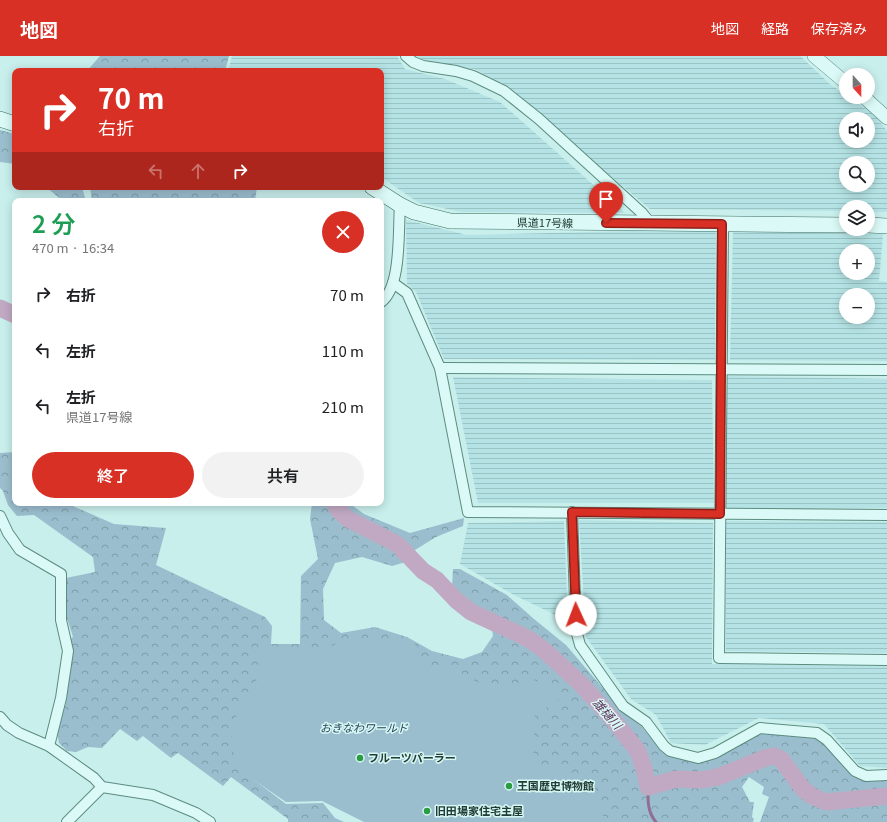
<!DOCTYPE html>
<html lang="ja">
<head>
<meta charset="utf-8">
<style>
  body { margin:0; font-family:Georgia,"Noto Sans JP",serif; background:#f2f2f2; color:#202124; height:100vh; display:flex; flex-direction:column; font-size:15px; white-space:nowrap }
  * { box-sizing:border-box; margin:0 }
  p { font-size:13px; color:#757577 }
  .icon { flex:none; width:22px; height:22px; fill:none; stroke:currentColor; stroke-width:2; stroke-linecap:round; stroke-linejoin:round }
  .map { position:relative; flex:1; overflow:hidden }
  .details { position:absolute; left:12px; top:142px; width:372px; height:308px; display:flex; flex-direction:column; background:#fff; border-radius:8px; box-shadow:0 2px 10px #0003 }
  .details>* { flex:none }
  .banner { position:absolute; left:12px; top:12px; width:372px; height:122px; border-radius:8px; box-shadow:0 2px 10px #0003; background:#d93025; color:#fff; overflow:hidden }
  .needle { width:26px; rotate:159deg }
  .controls { position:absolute; left:839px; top:12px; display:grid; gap:8px }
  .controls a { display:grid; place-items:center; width:36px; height:36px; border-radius:50%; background:#fff; box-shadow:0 2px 10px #0003; font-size:20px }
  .pin { position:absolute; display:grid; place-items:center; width:34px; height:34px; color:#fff; margin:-41px -17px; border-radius:50% 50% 50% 0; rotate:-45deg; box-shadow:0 0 4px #0007 }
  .pin .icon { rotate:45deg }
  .me { position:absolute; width:44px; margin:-22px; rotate:358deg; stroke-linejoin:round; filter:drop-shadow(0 0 3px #0008) }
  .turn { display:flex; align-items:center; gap:14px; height:84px; padding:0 20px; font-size:18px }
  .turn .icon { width:52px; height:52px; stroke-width:2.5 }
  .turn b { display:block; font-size:28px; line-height:34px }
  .lanes { display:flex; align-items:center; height:38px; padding:0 20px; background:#0003; justify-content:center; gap:20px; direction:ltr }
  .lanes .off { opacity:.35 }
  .round { display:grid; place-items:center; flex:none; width:42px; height:42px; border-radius:21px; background:#f2f2f2 }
  .summary { display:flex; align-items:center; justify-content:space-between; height:68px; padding:0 20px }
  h1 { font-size:24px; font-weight:600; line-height:30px; color:#1e9e55 }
  .cta { display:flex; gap:8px; margin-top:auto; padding:8px 20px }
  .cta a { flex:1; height:46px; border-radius:24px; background:#d93025; color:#fff; font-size:16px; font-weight:600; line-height:46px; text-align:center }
  .cta a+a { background:#f2f2f2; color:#202124 }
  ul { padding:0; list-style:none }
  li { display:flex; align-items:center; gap:12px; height:56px; padding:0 20px }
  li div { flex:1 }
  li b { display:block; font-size:15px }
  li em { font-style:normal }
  header { display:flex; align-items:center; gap:24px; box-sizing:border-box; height:56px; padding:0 20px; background:#d93025; color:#fff }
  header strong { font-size:19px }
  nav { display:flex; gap:22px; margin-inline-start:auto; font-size:14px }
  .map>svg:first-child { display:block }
</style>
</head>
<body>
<header>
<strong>地図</strong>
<nav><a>地図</a><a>経路</a><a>保存済み</a></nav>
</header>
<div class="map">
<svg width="887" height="766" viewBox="0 0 887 766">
  <defs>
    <pattern id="farmland-rules" width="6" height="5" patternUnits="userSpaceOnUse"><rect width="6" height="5" fill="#b5e3e5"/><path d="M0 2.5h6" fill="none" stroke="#9bc4c5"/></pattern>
    <pattern id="forest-crowns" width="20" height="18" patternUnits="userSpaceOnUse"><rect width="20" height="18" fill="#9bbece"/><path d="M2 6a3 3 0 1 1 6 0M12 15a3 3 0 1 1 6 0" fill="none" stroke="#7e9ca8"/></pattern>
  </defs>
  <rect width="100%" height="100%" fill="#c8efec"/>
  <g fill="url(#farmland-rules)" fill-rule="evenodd">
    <polygon points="232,0 397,0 405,13 445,23 500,46 625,157 462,156 419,147 381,121 381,15 228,15"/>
    <path d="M416,0H800L831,29L846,39V41H849L874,58L887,75V156H868V151H846V155L650,153L590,103L506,29L474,13L429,7ZM846,63H868V85H846ZM846,107H868V129H846Z"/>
    <polygon points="406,164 467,179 716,173 715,304 444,303 416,236 407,228"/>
    <path d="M733,175L883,178L879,225L887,226V305L730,304ZM846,195H868V217H846ZM846,239H868V261H846Z"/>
    <polygon points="726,320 887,323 887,452 725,453"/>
    <polygon points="453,321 712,324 714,447 478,447"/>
    <polygon points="579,464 713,467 712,608 887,610 887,712 860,710 824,668 759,662 705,689 671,687 656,659 631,643 586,581"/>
    <polygon points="564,465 568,565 514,539 460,508 468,467"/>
    <polygon points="726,465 887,466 887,597 726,595"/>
  </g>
  <g fill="url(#forest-crowns)">
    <polygon points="100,0 229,0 225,15 87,15"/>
    <polygon points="0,74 15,78 15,108 0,106"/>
    <polygon points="46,131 82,131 86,145 63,145"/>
    <polygon points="90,131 257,131 255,145 92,145"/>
    <polygon points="15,396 15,447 66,447 114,468 166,472 156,509 265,561 272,570 271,588 300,588 301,520 318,503 310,463 312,447 349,447 364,458 410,477 464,462 463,470 436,481 415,494 406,506 392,510 362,501 335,507 323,533 324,564 341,577 375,571 407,581 432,595 463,603 482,596 493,580 492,572 470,564 452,532 453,513 460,513 507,539 534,563 566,589 625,658 642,671 662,696 671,700 698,707 717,700 759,677 818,681 852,716 865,725 887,723 887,766 760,766 769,741 762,738 764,731 749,721 742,731 750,746 754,746 752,761 754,763 753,766 593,766 237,711 286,748 323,747 335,762 344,766 288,766 288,763 231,721 223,730 178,697 171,702 143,680 137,685 120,673 102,692 88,691 76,696 67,695 59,687 57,676 66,647 69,584 73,581 65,556 66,522 95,516 93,501 34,459 17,460 8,449 3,435 0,432 0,397"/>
  </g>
  <polygon fill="#9bbece" points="341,584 415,587 418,607 461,617 493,635 521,629 530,623 556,631 558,645 535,658 533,706 585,720 606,766 364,766 322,745 286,746 235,711 231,669 256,627 258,607 266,589 324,596"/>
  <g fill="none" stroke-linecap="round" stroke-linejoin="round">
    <path stroke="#916f92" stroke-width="3" d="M648,731C648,743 647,756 656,766"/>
    <g stroke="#c1a9c3" stroke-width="17">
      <polyline points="0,252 15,259"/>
      <polyline points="335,447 338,454 348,463 397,488 423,515 437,524 456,544 471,556 525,581 539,590 553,602 582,629 614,665 638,695 644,713 648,731 676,723 700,724 718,721 765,702 774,700 781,703 803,733 812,740 826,746 887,740"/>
    </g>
    <g stroke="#5c8c7f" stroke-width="12">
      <g id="minor">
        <polyline points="406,0 413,6 423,10 456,15 473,20 504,35 539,63 642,157 651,168"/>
        <polyline points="723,168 719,602 887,604"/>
        <polyline points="393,227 407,237 440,312 468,456 887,459"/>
        <path d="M381,246C402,231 398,173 400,149"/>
        <polyline points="440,312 887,314"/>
        <polyline points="572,456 576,574 580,589 623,650 646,666 664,690 670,695 698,702 715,697 760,672 817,677 827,684 855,715 866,720 887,719"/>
        <polyline points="0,460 8,477 20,494 61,518 61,564 68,595 61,642 49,690"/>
        <polyline points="0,661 7,669 19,677 49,690 94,722 102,731 153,739 196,757 210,766"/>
        <polyline points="67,766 102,731"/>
      </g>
    </g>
    <g stroke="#5c8c7f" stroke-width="14">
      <g id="tertiary">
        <polyline points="814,0 846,27"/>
        <polyline points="864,41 887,62"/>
      </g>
    </g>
    <g stroke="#3f6e60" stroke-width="16">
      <g id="secondary">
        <polyline points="0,63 15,68"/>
        <polyline points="372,131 400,149 414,156 450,165 846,169"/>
        <polyline points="868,169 887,170"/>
      </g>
    </g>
    <use href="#minor" stroke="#dbfaf7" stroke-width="10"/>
    <use href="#tertiary" stroke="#dbfaf7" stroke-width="13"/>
    <use href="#secondary" stroke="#dbfaf7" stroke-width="15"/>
  </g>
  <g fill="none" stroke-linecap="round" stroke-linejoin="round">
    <g stroke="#8d1f18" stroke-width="10">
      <polyline id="route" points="576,559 572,456 720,458 722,168 606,167"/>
    </g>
    <use href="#route" stroke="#d93025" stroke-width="7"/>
  </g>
  <g fill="#2b9c41" stroke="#d7f7f4" stroke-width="1.5">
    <circle cx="360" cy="702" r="4"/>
    <circle cx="509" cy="730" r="4"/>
    <circle cx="427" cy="755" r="4"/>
  </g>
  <g text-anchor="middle" stroke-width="3" stroke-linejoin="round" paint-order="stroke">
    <g font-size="11" fill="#203c33" stroke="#d7f7f4">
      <text transform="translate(545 167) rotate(1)" y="4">県道17号線</text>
    </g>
    <g font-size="11" font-style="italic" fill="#264259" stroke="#d7f7f4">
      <text x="364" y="676">おきなわワールド</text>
    </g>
    <g font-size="11" font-weight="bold" fill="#203c33" stroke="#d7f7f4" text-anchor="start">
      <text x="368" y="706">フルーツパーラー</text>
      <text x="517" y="734">王国歴史博物館</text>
      <text x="435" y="759">旧田場家住宅主屋</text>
    </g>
    <g font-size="12" font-style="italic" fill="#5c2f56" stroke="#d7f7f4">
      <text transform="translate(607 658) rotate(48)" y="4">雄樋川</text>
    </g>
  </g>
</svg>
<div class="controls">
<a><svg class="needle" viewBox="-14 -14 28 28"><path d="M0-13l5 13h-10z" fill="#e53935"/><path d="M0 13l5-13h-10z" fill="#757577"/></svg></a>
<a><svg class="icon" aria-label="sound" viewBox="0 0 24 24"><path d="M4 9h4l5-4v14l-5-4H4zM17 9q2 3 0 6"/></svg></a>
<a><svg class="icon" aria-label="search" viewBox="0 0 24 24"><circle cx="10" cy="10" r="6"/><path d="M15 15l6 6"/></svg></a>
<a><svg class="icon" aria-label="layers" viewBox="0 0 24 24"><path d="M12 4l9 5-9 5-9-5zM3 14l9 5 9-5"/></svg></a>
<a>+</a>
<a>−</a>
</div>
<div class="pin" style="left:606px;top:167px;background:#d93025"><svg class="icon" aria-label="arrive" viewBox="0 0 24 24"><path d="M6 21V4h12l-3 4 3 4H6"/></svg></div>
<svg class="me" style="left:576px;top:559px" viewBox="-20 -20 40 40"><circle r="19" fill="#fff"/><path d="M0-13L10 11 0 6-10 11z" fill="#d93025"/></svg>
<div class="banner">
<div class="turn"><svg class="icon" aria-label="right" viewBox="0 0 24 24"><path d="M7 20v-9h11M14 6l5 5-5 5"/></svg><div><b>70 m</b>右折</div></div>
<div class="lanes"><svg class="icon off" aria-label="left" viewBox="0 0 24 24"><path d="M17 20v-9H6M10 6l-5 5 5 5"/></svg><svg class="icon off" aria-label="ahead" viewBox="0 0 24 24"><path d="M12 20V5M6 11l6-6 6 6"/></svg><svg class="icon" aria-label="right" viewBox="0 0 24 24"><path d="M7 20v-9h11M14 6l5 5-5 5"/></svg></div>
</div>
<section class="details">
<div class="summary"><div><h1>2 分</h1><p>470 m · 16:34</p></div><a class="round" style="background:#d93025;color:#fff"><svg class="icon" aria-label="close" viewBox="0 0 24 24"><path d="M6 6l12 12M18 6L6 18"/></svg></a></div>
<ul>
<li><svg class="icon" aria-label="right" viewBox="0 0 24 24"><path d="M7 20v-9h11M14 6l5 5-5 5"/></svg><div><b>右折</b></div><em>70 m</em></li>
<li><svg class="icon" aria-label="left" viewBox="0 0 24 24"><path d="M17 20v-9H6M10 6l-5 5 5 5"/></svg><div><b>左折</b></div><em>110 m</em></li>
<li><svg class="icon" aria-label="left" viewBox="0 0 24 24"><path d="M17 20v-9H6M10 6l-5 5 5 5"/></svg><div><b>左折</b><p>県道17号線</p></div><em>210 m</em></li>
</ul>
<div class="cta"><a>終了</a><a>共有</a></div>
</section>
</div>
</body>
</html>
